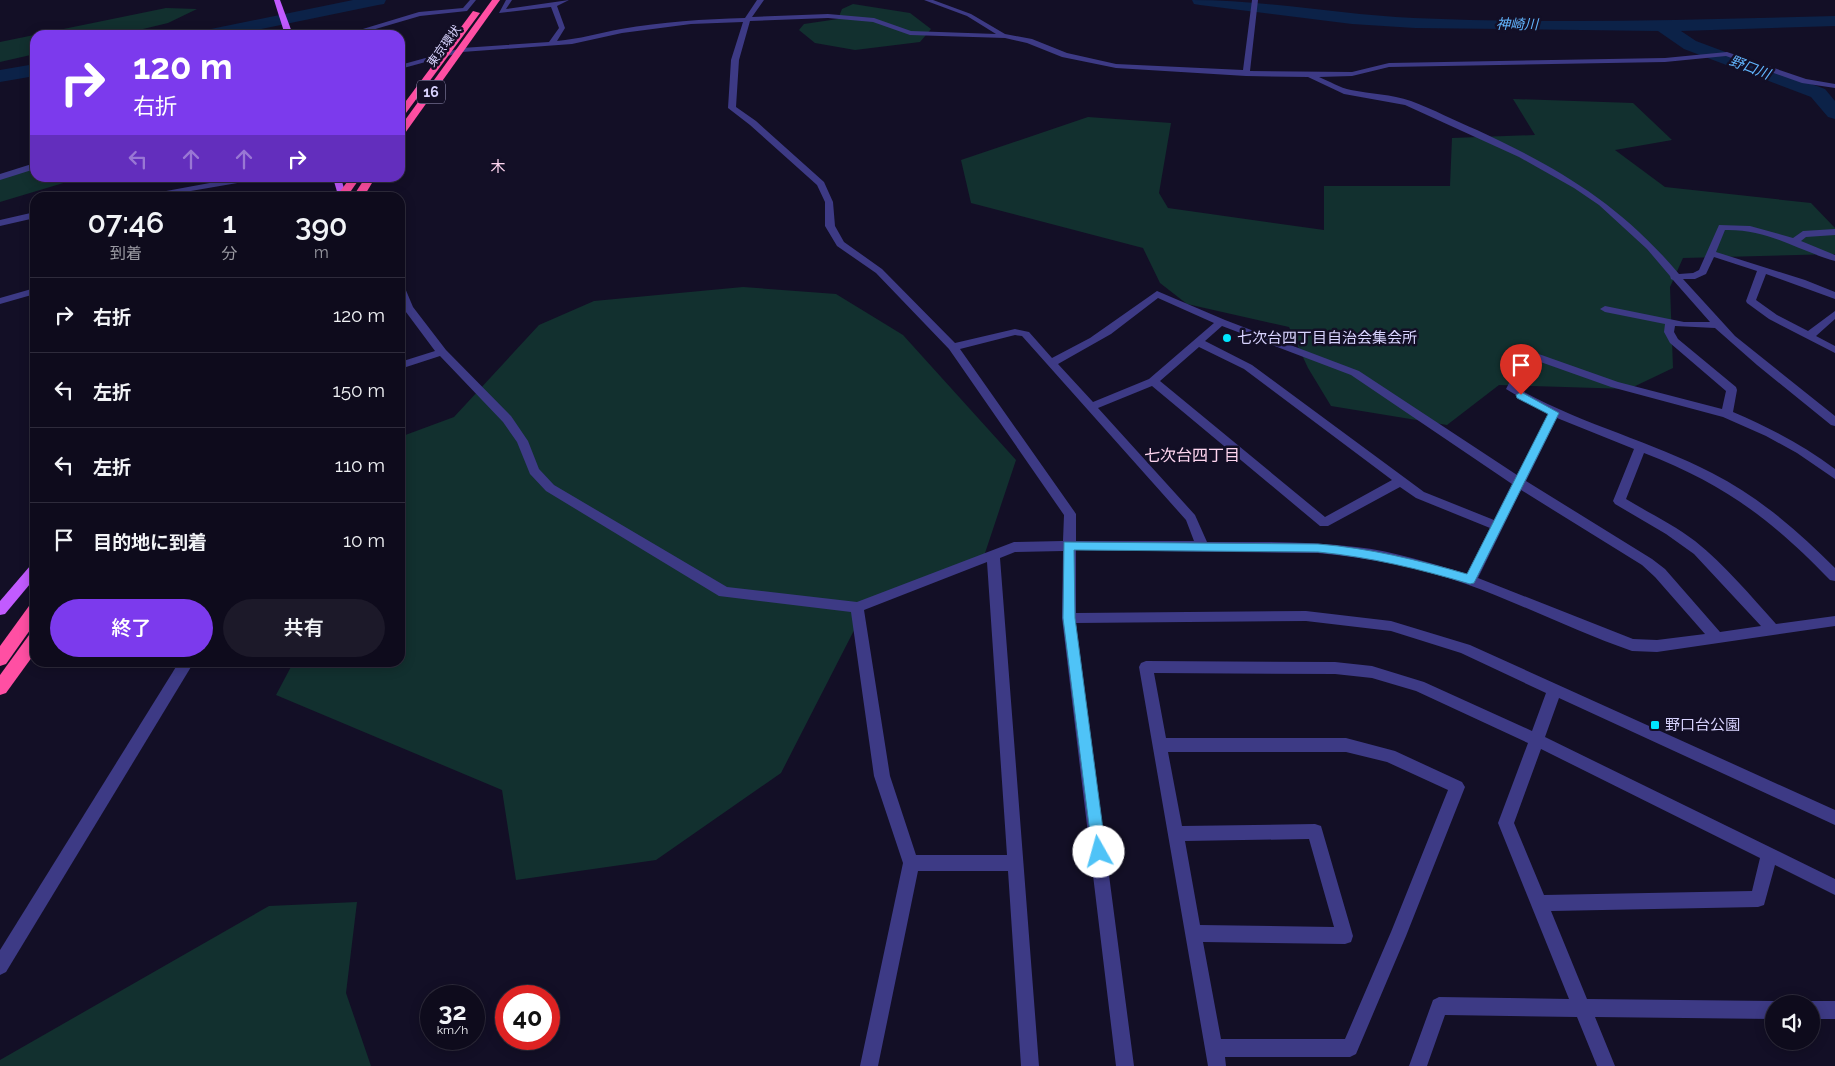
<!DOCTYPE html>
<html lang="ja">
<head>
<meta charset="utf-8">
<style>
  body { margin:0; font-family:Raleway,"Noto Sans JP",sans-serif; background:#1c1929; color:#f1f3f6; height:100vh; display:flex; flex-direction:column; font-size:19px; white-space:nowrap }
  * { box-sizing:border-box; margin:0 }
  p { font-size:16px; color:#9b9ba3 }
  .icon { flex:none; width:28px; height:28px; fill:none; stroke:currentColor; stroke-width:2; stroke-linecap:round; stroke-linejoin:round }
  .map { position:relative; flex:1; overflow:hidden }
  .sheet { position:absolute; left:30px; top:192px; width:375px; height:475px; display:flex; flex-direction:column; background:#0e0b1c; border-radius:15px; box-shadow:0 2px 12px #0003,0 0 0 1px #2e2b3b }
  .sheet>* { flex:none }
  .top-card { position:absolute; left:30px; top:30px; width:375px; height:152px; border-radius:15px; box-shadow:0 2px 12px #0003,0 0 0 1px #2e2b3b; background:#7c3aed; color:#fff; overflow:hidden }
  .tools { position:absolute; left:1765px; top:995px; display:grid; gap:10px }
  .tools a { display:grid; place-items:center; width:55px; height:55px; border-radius:50%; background:#0e0b1c; box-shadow:0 2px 12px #0003,0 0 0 1px #2e2b3b; font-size:25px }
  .speed { position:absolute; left:420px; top:985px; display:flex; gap:10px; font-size:25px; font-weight:700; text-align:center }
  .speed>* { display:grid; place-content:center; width:65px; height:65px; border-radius:50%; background:#0e0b1c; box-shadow:0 2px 12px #0003,0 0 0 1px #2e2b3b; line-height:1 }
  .speed small { font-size:12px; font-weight:400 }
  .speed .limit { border:8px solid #d22; background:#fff; color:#111 }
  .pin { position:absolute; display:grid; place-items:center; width:42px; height:42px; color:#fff; margin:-51px -21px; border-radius:50% 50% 50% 0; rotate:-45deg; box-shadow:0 0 5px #0007 }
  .pin .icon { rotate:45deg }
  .me { position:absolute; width:55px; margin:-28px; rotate:353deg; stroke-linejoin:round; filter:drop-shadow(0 0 4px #0008) }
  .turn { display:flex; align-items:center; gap:18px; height:105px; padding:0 20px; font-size:22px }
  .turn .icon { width:65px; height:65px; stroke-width:2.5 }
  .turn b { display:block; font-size:35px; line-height:42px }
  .lanes { display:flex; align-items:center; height:48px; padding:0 20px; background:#0003; justify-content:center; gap:25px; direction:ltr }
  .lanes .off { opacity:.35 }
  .eta { display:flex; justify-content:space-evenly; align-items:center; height:85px; text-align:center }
  .eta b { font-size:30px; font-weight:600; line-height:35px }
  .button { display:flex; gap:10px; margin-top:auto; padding:10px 20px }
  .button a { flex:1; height:58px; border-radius:30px; background:#7c3aed; color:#fff; font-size:20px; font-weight:600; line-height:58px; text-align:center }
  .button a+a { background:#1c1929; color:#f1f3f6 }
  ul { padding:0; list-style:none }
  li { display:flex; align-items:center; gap:15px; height:75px; padding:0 20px; border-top:1px solid #2e2b3b }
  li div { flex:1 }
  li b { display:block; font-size:19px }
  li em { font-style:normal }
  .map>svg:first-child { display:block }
</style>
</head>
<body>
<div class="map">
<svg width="1835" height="1066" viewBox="0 0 1835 1066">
  <rect width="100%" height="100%" fill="#130f26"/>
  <g fill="#12302f">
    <polygon points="853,4 910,13 931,29 920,42 855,50 815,43 799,30 804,24 838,19 842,9"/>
    <polygon points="166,8 197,9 168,23 118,35 35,35 35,54 0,62 0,42"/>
    <polygon points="1513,99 1633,103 1672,140 1615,150 1665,187 1811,203 1835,228 1835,254 1683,258 1670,287 1673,368 1629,389 1499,385 1447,425 1331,406 1308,368 1289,327 1187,304 1160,283 1143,248 971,203 961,160 1088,117 1171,123 1159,193 1168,208 1324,230 1324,186 1450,186 1452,138 1535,135"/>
    <polygon points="35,167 35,178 80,178 0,202 0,178"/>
    <polygon points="743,287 836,294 903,335 1016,460 984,556 868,603 781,773 656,860 516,880 502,790 276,695 293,663 400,662 400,437 454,417 539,325 594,301"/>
    <polygon points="357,902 346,993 371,1066 0,1066 0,1060 269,906"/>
  </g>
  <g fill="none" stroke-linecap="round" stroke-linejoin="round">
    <g fill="#0c2248" fill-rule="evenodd">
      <polygon points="353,0 386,0 384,4 378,5 232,35 197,35 200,31 206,30"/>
      <path d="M1192,0C1267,0 1340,15 1414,18C1554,24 1695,20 1835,16V26L1681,31L1696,41L1825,89L1835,101V119L1828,117L1811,97L1684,49L1658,31L1415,28L1352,24L1200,5L1194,4Z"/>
      <polygon points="35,64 35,76 0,82 0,70"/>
    </g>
    <g fill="#3d3a85" fill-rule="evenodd">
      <polygon points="470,0 476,0 467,11 420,16 355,35 343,35 419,12 463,8"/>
      <path d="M506,0H512L506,9L569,0L557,6L565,28L557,41C579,39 600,33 621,29C662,22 704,19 745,18L757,0H764L752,17L828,14L874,18L911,31L996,34L967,16L924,0H933L971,14L1005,34L1032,39L1067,53L1116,64L1243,70L1252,0H1258L1250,71L1352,72L1389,63L1665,58L1727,52L1806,79L1835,84V88L1802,83L1726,56L1665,62L1389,67L1352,76L1319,77C1329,81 1340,88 1351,90C1371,94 1391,94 1411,101C1433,109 1455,121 1477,130C1559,168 1620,204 1679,274L1693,273L1699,270L1719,225L1750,226L1793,238L1803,231L1835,229V235L1806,237L1801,241L1835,255V261C1796,250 1769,229 1725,230L1716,252L1805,280L1835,292V299L1766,274L1756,300L1777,315L1808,331L1835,311V319L1816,336L1835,346V353L1769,319L1747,303L1746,301L1757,271L1714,257L1706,274L1695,279H1683L1735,336L1835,416V426L1831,425L1757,365L1715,328L1675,326L1674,332L1678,339L1736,387L1737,390L1733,412C1770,428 1803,445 1835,469V479L1797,453L1766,436L1723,417L1611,387L1532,359L1517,388C1580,424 1649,440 1712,473C1759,497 1798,531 1835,568V581L1830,580C1771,519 1724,484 1644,453L1626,499C1649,513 1674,525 1695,541C1725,565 1750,595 1776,624L1835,616V626L1657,652L1632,651C1576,632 1522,604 1466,584C1419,567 1368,558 1318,553L1076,550V613L1306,611L1391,621L1470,645L1835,810V825L1559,698L1545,737L1835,879V895L1775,865L1764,905L1758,907L1551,911L1587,999L1774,1001L1780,1004H1774V1019L1595,1017L1615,1066H1597L1577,1017L1445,1015L1427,1066H1409L1433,1000L1439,997L1569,999L1498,823L1528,743L1416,691L1372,678L1335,674L1154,673L1166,738H1346L1395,751L1462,782L1465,787L1406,936L1356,1054L1350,1057H1225L1226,1066H1208L1139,667L1141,663L1146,661L1335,662L1372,666L1424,682L1532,731L1546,693L1461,653L1391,631L1306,621L1076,623L1134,1066H1116L1062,618L1063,551L1015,552L1000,558L1039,1066H1021L1008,871H918L878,1066H860L903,863L874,776L851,612L719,596L546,491L530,474L517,442L503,422L440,356L400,369V362L435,351L403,308L400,300V285L405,288L413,307L446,350L511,416L528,441L539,469L554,485L727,587L857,602L1014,542L1063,541L1064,515L949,349L876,273L837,246L825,226V202L817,185L750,125L728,108L731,60L743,22L691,24L622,33L572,44L462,52L400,69V65L462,48L549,42L559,28L551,7L499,13ZM828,18L873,22L910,35L1005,38L1027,43L1062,57L1116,68L1246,76L1308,77L1344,94L1405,105L1519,157L1574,188L1599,205L1647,249L1670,276L1671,279L1673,280L1710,322H1684L1605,306L1600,309L1605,312L1665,324L1664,332L1670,343L1726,391L1722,409L1618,382L1533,352H1525L1506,389L1548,414L1517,475L1359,371L1225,320L1157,291L1090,338L1052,358L1029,332L1015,329L955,343L882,269L844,242L835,226L833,202L824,182L756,121L736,107L739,60L750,21ZM1158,298L1214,323L1149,379L1093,402L1058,364L1111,334ZM1222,326L1351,375L1512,484L1494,520L1424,492L1252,365L1205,341ZM1015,335L1022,336L1186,520L1194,541H1076V514L1074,511L960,349ZM1199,347L1244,369L1392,480L1325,517L1160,381ZM1152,386L1320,526H1328L1400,487L1416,498L1490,528L1467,574C1431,563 1393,551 1356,547C1306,541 1256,542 1207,542L1195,515L1098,408ZM1557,418L1634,449L1613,501L1615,504L1666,534L1694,554L1761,626L1720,632L1665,569L1652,559L1526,481ZM1521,490L1642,565L1655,577L1705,634L1657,640L1633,639L1478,578ZM987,562L1007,855H916L890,776L864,610ZM1541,749L1760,858L1752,891L1544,895L1514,823ZM1168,752H1346L1387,762L1448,790L1391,932L1345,1039H1221L1203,942L1345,944L1351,942L1353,936L1321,826L1315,824L1182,826ZM1309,839L1334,927L1200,925L1185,841Z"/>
      <polygon points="35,163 35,169 0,180 0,174"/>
      <polygon points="237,178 253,178 249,181 150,198 128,198"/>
      <polygon points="342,192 345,193 345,197 327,198"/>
      <polygon points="35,212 35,218 0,226 0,220"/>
      <polygon points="35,288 35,294 0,304 0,298"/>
      <polygon points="179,662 194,662 6,972 0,975 0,950"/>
      <polygon points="1811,1001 1835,1001 1835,1019 1811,1019 1811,1004 1805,1004"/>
    </g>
    <g fill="#c25bff" fill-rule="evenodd">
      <polygon points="274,0 280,0 293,35 285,35"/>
      <polygon points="333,178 341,178 346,195 345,197 338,195"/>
      <polygon points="35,564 35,578 5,614 0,615 0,601 30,566"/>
    </g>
    <g fill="#ff4fa3" fill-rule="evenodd">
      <polygon points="492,0 500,0 403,136 400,137 400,127"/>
      <polygon points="473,11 480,13 403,117 400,118 400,109"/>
      <polygon points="350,178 360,178 346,198 335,198"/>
      <polygon points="365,178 375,178 363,198 352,198"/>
      <polygon points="35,605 35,623 6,664 0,666 0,646 29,606"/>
      <polygon points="35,633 35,653 6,693 0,695 0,675 29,635"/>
    </g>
  </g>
  <path fill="#4fc3f7" stroke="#337fa1" d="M1521,392L1559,413L1474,583L1470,584C1420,569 1370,557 1318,552L1074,550L1075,618L1106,852L1104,857L1099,859L1093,857L1063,618L1064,542L1318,544C1369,548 1418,560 1467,574L1548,414L1517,398L1516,395Z"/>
  <g fill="#00e5ff" stroke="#130f26" stroke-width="2">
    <circle cx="1227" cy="338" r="5"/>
    <rect x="1650" y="720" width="10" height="10" rx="2.5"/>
  </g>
  <g text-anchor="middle" stroke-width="5" stroke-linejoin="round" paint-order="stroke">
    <g font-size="12" fill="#d9d4ff" stroke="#130f26">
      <text transform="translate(444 46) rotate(-54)" y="4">東京環状</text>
    </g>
    <g font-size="14" font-style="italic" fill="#62b6ff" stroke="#130f26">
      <text transform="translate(1517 24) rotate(1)" y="5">神崎川</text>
      <text transform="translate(1750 67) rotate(21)" y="5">野口川</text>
    </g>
    <rect fill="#130f26" stroke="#9e99be" stroke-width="1" x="417" y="80.5" width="28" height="23" rx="4"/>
    <g font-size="14" font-weight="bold" fill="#d9d4ff">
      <text x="431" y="97">16</text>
    </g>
    <g font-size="15" fill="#ffd6f0" stroke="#130f26">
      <text x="498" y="172">木</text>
    </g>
    <g font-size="15" fill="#d9d4ff" stroke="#130f26" text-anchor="start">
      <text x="1237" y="343">七次台四丁目自治会集会所</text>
      <text x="1665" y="730">野口台公園</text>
    </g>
    <g font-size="16" fill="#ffd6f0" stroke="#130f26">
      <text x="1192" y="461">七次台四丁目</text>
    </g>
  </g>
</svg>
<div class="tools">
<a><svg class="icon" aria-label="sound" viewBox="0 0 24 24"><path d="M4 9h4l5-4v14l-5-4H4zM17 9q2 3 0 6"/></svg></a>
</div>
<div class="speed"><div>32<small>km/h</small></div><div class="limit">40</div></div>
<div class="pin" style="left:1521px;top:395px;background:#d93025"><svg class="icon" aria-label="arrive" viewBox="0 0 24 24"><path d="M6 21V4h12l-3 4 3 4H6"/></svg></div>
<svg class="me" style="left:1099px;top:852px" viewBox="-20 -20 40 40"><circle r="19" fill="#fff"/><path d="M0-13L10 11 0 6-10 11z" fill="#4fc3f7"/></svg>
<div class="top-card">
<div class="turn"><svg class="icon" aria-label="right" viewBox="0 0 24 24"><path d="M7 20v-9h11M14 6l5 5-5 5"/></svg><div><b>120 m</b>右折</div></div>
<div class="lanes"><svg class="icon off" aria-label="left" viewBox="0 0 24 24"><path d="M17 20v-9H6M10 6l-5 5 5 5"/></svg><svg class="icon off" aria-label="ahead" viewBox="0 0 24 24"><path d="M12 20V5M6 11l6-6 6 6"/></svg><svg class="icon off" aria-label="ahead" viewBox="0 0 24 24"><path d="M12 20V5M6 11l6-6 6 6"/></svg><svg class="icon" aria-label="right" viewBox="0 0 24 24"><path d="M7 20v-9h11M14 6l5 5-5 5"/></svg></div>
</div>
<section class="sheet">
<div class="eta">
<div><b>07:46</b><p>到着</p></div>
<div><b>1</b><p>分</p></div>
<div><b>390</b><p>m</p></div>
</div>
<ul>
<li><svg class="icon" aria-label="right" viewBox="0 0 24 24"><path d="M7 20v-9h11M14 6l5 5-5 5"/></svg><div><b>右折</b></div><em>120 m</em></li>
<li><svg class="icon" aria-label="left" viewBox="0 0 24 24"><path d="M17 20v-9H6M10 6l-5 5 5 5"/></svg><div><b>左折</b></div><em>150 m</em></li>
<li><svg class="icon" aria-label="left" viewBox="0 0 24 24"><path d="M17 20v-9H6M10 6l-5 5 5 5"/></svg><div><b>左折</b></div><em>110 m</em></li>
<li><svg class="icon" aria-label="arrive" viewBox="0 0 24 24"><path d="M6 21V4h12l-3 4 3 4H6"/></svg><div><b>目的地に到着</b></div><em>10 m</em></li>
</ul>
<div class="button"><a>終了</a><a>共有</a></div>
</section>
</div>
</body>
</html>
